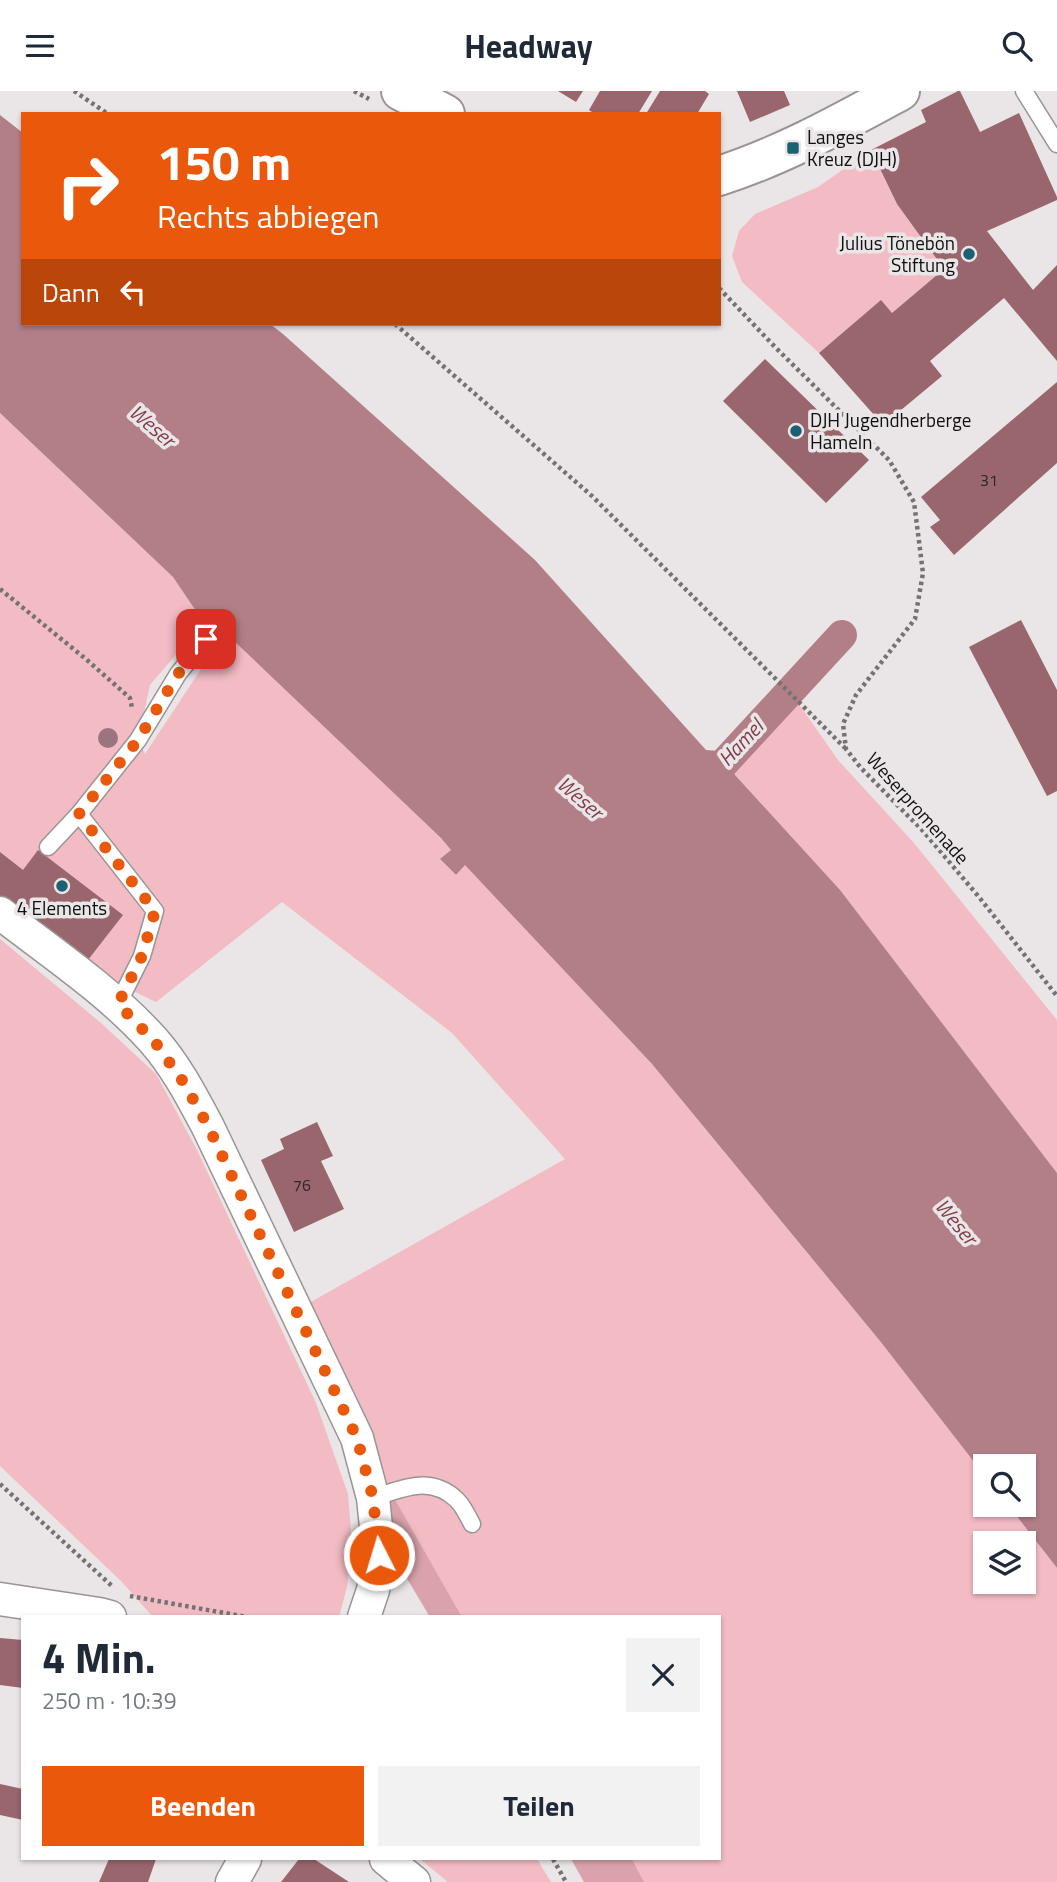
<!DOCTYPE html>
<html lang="de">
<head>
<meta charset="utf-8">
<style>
  body { margin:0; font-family:"Titillium Web",sans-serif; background:#f2f2f3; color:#1f2937; height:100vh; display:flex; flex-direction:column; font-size:26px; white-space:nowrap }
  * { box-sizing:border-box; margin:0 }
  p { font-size:23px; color:#747a83 }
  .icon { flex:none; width:38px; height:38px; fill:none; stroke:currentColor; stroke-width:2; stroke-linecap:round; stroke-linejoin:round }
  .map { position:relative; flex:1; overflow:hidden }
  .sheet { position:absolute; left:21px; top:1524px; width:700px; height:245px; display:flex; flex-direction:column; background:#fff; border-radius:0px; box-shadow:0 2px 5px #0004 }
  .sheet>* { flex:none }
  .top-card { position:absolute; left:21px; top:21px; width:700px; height:214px; border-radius:0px; box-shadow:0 2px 5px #0004; background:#ea580c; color:#fff; overflow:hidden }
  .buttons { position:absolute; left:973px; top:1363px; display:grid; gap:14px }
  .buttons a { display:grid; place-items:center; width:63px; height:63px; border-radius:0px; background:#fff; box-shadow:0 2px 5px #0004; font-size:35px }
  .pin { position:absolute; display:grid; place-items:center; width:60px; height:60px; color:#fff; margin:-30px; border-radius:14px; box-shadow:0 4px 10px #0006 }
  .me { position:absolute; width:77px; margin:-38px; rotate:355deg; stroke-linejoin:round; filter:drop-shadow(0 0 5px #0008) }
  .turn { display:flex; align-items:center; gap:24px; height:147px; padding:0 21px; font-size:32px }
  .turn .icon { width:91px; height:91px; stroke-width:2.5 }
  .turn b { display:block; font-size:49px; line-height:60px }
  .then { display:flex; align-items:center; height:66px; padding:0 21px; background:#0003; gap:14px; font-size:26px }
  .round { display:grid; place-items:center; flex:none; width:74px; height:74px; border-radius:0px; background:#f2f2f3 }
  .summary { display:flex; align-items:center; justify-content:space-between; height:119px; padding:0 21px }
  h1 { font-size:42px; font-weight:700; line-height:52px }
  .cta { display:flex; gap:14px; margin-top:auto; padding:14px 21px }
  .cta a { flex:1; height:80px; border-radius:0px; background:#ea580c; color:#fff; font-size:28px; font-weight:700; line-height:80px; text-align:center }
  .cta a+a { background:#f2f2f3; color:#1f2937 }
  header { display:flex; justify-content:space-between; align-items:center; height:91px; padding:0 21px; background:#fff; font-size:32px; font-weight:700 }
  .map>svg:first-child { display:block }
</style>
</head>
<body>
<header><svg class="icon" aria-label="menu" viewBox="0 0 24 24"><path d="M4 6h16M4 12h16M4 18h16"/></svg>Headway<svg class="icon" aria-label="search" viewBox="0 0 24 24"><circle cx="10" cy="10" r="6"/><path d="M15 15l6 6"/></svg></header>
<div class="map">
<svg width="1057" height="1791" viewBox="0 0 1057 1791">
  <rect width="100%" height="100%" fill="#eae5e6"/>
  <g fill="#f3bbc3" fill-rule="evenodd">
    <polygon points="871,59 897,113 944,178 892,222 881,210 819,262 742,191 732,165 739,140 755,123 818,96"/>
    <path d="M0,322L173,486L200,526L195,541L150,594L138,649L145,663L217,554L231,546L441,747L451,759L441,769L456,784L465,773L652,973L880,1250L985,1385V1414H1008L1057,1477V1791H644L632,1768H719V1526H462L380,1382L309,1212L565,1068L452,942L282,811L156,911L77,873L0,813ZM985,1452H1024V1491H985Z"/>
    <polygon points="794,606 838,669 914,752 1057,929 1057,1082 840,800 735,684 731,675"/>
    <polygon points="0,848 101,932 156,983 197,1059 316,1312 348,1403 352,1452 347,1496 339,1526 153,1526 121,1490 0,1375"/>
    <polygon points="420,1768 537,1768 551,1791 448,1791"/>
  </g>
  <g fill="#daa3ab">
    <polygon points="380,1382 462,1526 430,1526 400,1476"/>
    <polygon points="571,1768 632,1768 644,1791 584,1791"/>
  </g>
  <polygon fill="#b37f87" points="0,24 23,42 23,233 270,233 283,243 535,469 706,659 720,660 729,669 735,684 840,799 1057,1082 1057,1477 1008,1414 1024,1414 1024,1376 985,1376 985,1385 880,1250 652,973 465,774 456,784 440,768 451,759 441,747 231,547 217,554 195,541 200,526 173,486 0,322"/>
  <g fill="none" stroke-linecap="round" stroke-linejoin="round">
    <polyline stroke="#b37f87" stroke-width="30" points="700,698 842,544"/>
  </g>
  <g fill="#99666e">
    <polygon points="558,0 583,0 576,11"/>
    <polygon points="600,0 652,0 638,23 595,23 589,19"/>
    <polygon points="660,0 705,0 709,3 697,23 646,23"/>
    <polygon points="737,0 784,0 790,14 750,31"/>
    <polygon points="958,0 960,0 980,41 1019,22 1057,106 1057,109 987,140 1033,199 1057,174 1057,270 1004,207 930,270 942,285 883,334 819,262 881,209 892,222 944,178 897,113 871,59 926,31 921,19"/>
    <polygon points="765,268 869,369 826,412 723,310"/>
    <polygon points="1057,291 1057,372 954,464 930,436 940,429 921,406"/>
    <polygon points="1021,529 1057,599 1057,700 1047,705 969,556"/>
    <polygon points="38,759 123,824 84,874 0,809 0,761 23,779"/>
    <polygon points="317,1031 333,1065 321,1070 344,1118 294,1141 261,1069 284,1058 280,1048"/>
    <polygon points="0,1547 23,1549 23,1597 0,1594"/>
    <polygon points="0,1693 23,1698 23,1729 0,1724"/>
    <polygon points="109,1768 156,1768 148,1791 99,1791"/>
    <polygon points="299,1768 314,1768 349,1791 281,1791"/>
  </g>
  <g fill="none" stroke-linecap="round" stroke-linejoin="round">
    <g stroke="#999595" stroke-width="19">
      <g id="service">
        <polyline points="1024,0 1057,53"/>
        <polyline points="79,723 155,820 142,865 118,913"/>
        <polyline points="48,756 79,723 138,649 178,583 206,548"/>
        <path d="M373,1407C402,1397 431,1384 457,1409C463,1415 468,1425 472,1433"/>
      </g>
    </g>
    <g stroke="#999595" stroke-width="35">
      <g id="minor">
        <path d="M0,822C52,862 109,900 153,949C176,975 192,1006 208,1036L357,1347L373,1407L379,1464L373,1499L364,1526"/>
        <polyline points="0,1508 99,1523 110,1526"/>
        <polyline points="386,1768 414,1791"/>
        <polyline points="232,1791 245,1768"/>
      </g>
    </g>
    <g stroke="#999595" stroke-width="42">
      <g id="primary">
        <polyline points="401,0 445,23"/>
        <path d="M719,85C784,64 841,32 900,0"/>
      </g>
    </g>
    <g stroke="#747272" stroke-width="4.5" stroke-dasharray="3.5 3.5" stroke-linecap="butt">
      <polyline points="74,0 108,23"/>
      <polyline points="354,0 369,8"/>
      <polyline points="719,197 775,256 889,369 914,411 923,482 915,528 856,604 843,633 846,658 861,677 923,740 979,806 1057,905"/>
      <polyline points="395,233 592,405 845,657"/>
      <polyline points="0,498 87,569 130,607 132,617"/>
      <polyline points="0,1393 112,1495"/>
      <polyline points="130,1505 247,1526"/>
      <polyline points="553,1768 566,1791"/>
    </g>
    <use href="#service" stroke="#fff" stroke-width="16"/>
    <use href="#minor" stroke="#fff" stroke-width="32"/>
    <use href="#primary" stroke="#fff" stroke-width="38"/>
  </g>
  <circle fill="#9a747e" cx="108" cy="647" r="10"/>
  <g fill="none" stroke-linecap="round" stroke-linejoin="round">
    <polyline stroke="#ea580c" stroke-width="12" stroke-dasharray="0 21.6" points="206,548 178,583 138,649 79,723 155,820 142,865 118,913 155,951 184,992 208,1035 357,1347 373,1407 379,1464"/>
  </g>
  <g fill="#1b6172" stroke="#eae5e6" stroke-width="2.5">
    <rect x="786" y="50" width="14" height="14" rx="3.5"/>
    <circle cx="969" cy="163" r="7"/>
    <circle cx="796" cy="340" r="7"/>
    <circle cx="62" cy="795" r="7"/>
  </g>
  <g text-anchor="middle" stroke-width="7" stroke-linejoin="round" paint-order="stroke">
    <g font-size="16" fill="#322527">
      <text x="989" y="395">31</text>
      <text x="302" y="1100">76</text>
    </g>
    <g font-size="19" fill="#100f0f" stroke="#eae5e6" text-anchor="start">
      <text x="807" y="53">Langes<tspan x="807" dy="22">Kreuz (DJH)</tspan></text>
      <text x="955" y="159" text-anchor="end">Julius Tönebön<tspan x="955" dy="22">Stiftung</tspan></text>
      <text x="810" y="336">DJH Jugendherberge<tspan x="810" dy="22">Hameln</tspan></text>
      <text x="62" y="824" text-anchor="middle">4 Elements</text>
    </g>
    <g font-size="19" fill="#100f0f" stroke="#eae5e6">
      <text transform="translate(918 717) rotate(48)" y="7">Weserpromenade</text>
    </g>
    <g font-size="21" font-style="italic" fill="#823d4b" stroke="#eae5e6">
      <text transform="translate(152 335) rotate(41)" y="7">Weser</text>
      <text transform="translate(741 652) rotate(-47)" y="7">Hamel</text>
      <text transform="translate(580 707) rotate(41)" y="7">Weser</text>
      <text transform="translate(956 1131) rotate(50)" y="7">Weser</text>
    </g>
  </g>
</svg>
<div class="buttons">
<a><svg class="icon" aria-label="search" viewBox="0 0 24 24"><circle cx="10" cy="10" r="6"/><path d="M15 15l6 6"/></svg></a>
<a><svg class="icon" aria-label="layers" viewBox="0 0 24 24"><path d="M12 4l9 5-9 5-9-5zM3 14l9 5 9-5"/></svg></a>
</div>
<div class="pin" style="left:206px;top:548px;background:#d93025"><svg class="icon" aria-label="arrive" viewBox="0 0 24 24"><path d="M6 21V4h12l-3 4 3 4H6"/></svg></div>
<svg class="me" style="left:379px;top:1464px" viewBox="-20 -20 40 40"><circle r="17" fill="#ea580c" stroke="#fff" stroke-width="3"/><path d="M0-11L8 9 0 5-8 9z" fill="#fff"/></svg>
<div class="top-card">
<div class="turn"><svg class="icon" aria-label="right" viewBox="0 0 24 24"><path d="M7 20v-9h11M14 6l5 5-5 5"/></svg><div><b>150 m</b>Rechts abbiegen</div></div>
<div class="then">Dann<svg class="icon" aria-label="left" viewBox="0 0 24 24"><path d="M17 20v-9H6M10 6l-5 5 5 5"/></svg></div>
</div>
<section class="sheet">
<div class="summary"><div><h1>4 Min.</h1><p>250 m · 10:39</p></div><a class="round"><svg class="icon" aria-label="close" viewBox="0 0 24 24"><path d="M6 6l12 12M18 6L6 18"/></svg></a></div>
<div class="cta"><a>Beenden</a><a>Teilen</a></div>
</section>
</div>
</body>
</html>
